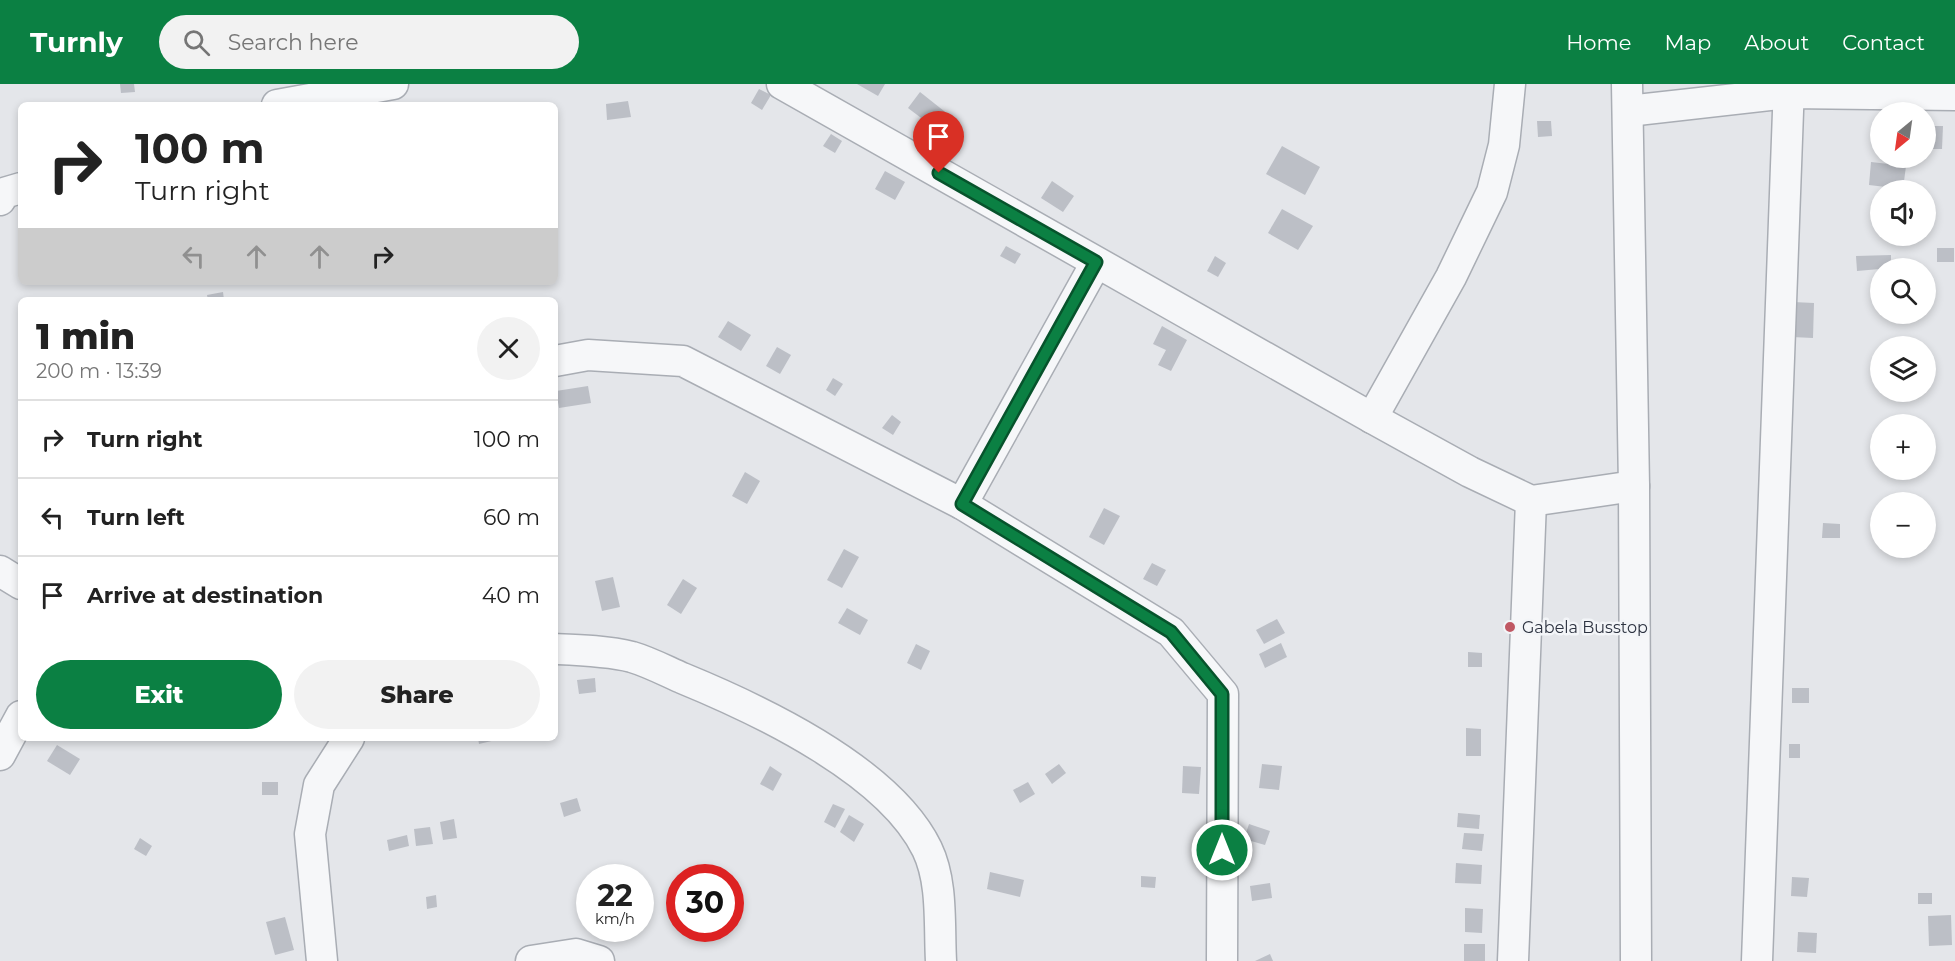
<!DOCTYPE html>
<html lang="en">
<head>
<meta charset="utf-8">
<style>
  body { margin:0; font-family:Montserrat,sans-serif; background:#f2f2f2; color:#222; height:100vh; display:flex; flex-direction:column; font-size:22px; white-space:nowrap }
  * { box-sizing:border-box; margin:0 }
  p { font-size:20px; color:#767676 }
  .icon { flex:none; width:33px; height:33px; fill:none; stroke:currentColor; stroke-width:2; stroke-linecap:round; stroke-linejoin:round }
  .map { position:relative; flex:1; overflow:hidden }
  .sheet { position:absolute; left:18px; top:213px; width:540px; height:444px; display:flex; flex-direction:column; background:#fff; border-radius:9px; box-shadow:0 3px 9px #0003 }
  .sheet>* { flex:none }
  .hud { position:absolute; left:18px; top:18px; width:540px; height:183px; border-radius:9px; box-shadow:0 3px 9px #0003; background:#fff; color:#222; overflow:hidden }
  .needle { width:39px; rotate:209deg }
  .controls { position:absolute; left:1870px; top:18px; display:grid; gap:12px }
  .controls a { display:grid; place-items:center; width:66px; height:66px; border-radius:50%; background:#fff; box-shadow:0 3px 9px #0003; font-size:30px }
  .speed { position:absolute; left:576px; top:780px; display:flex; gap:12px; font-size:30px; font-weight:700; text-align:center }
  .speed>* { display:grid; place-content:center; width:78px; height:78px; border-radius:50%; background:#fff; box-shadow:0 3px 9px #0003; line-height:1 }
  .speed small { font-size:15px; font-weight:400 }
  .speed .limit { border:9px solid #d22; background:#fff; color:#111 }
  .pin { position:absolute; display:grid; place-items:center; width:51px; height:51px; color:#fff; margin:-62px -26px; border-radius:50% 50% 50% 0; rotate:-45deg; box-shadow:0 0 6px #0007 }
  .pin .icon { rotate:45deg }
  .me { position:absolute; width:66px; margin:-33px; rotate:0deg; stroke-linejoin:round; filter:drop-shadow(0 0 4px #0008) }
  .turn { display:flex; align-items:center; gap:21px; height:126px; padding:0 18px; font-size:27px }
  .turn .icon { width:78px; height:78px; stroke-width:2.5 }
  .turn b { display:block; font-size:42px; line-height:51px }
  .lanes { display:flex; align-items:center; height:57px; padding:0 18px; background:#0003; justify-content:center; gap:30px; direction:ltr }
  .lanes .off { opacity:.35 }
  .round { display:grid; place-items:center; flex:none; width:63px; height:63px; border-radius:32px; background:#f2f2f2 }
  .head { display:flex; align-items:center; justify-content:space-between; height:102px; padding:0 18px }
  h1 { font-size:36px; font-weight:800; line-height:45px }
  .primary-button { display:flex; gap:12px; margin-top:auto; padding:12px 18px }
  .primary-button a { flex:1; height:69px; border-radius:36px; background:#0b8043; color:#fff; font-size:24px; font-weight:800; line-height:69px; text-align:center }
  .primary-button a+a { background:#f2f2f2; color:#222 }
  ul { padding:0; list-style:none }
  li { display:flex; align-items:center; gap:18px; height:78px; padding:0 18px; border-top:2px solid #e0e0e0 }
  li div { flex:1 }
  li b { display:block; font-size:22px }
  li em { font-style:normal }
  header { display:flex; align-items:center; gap:36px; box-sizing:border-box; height:84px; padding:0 30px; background:#0b8043; color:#fff }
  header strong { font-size:28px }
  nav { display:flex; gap:33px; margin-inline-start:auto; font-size:21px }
  .search { width:420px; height:54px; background:#f2f2f2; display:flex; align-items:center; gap:15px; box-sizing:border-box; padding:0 21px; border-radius:33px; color:#767676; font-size:22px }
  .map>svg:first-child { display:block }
</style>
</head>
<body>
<header>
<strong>Turnly</strong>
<div class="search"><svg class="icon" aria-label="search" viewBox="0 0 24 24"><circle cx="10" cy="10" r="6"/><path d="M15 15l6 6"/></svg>Search here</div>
<nav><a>Home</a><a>Map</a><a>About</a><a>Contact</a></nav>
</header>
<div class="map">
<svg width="1955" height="877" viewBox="0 0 1955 877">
  <rect width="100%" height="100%" fill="#e4e6ea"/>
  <g fill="#bcbfc6">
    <polygon points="120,0 134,0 135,8 121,9"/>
    <polygon points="857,0 885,0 878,12"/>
    <polygon points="759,5 771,11 762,26 751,19"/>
    <polygon points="920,8 949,31 937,46 908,24"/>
    <polygon points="628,17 631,33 607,36 606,20"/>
    <polygon points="1537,37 1551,37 1552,52 1538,53"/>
    <polygon points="1926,42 1943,42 1942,65 1926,65"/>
    <polygon points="831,50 842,57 835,69 823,62"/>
    <polygon points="1282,62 1320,83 1305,111 1266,90"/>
    <polygon points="1871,78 1906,82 1903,105 1869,101"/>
    <polygon points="885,87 905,98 895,116 875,105"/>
    <polygon points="1052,97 1074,112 1063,128 1041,114"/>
    <polygon points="1282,125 1313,142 1298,166 1268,149"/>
    <polygon points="1006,162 1021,170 1015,180 1000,172"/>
    <rect x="1937" y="164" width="17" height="14"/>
    <polygon points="1891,171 1891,184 1857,187 1856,172"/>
    <polygon points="1215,172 1226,179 1218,193 1207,187"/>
    <polygon points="223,208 224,216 208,216 207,211"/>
    <polygon points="1793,218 1814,219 1813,254 1792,253"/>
    <polygon points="728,237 751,251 741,267 718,253"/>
    <polygon points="1162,242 1187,256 1171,287 1158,281 1166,266 1153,260"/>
    <polygon points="777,263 791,271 780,290 766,282"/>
    <polygon points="833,294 843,300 835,312 826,306"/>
    <polygon points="588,302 591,319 559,324 556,307"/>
    <polygon points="892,331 901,338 893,351 882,344"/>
    <polygon points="745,388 760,397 747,420 732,412"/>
    <polygon points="1104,424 1120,432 1104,461 1089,453"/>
    <polygon points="1823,439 1840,440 1840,454 1822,454"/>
    <polygon points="844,465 859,473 842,504 827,496"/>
    <polygon points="1152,479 1166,486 1157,502 1143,495"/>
    <polygon points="613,493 620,523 602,527 595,497"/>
    <polygon points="683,495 697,504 681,530 667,521"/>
    <polygon points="847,524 868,536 860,551 838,539"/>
    <polygon points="1277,535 1285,549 1264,560 1256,546"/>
    <polygon points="1281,559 1287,573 1265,584 1259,570"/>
    <polygon points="916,560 930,567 921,586 907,579"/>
    <polygon points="1468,568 1482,569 1482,583 1468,583"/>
    <polygon points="595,594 596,608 579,610 577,596"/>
    <rect x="1792" y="604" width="17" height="15"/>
    <polygon points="1466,644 1481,645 1481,672 1466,672"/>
    <polygon points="478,654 500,654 500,655 479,660"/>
    <rect x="1789" y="660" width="11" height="14"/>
    <polygon points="57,661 80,675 70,691 47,677"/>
    <polygon points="1059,680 1066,689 1052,700 1045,690"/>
    <polygon points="1262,680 1282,682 1279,706 1259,704"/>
    <polygon points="770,682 782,690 773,707 760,700"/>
    <polygon points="1183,682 1201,683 1199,710 1182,709"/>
    <rect x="262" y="698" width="16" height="13"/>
    <polygon points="1028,698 1035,710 1020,719 1013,706"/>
    <polygon points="577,714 581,727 564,733 560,719"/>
    <polygon points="833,720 845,725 835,744 824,738"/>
    <polygon points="1458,729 1480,731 1479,745 1457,743"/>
    <polygon points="849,731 864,740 854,758 840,748"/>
    <polygon points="454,735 457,754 443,756 440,738"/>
    <polygon points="1249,740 1270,747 1265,761 1244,755"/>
    <polygon points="430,743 433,760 416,762 414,745"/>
    <polygon points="1464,749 1484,750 1482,767 1462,765"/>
    <polygon points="407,751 409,762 389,767 387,756"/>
    <polygon points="140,754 152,762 146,772 134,765"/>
    <polygon points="1456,779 1482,781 1481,800 1455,799"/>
    <polygon points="990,788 1024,796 1020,813 987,805"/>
    <polygon points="1141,792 1156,793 1155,804 1141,803"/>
    <polygon points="1792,793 1809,794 1807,813 1791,812"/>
    <polygon points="1270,799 1272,814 1252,817 1250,802"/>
    <rect x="1918" y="809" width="14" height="11"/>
    <polygon points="436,811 437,823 427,825 426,813"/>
    <polygon points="1465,824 1483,825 1482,849 1465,848"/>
    <polygon points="1951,831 1952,861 1929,862 1928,832"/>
    <polygon points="285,833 294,866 275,871 266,838"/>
    <polygon points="1798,848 1817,849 1816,869 1797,868"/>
    <rect x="1464" y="860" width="21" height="17"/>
    <polygon points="1270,870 1273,877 1255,877"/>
  </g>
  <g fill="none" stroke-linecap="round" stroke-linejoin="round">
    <g stroke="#a9adb4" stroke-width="33">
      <g id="street">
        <polyline points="782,0 1372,334 1470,388 1531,417 1634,402"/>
        <polyline points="1627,0 1634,402 1636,877"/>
        <polyline points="277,21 393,0"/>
        <polyline points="1628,27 1789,9 1955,11"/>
        <polyline points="0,116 4,109 21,104"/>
        <polyline points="555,277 588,271 683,277 962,420 1171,548 1223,610 1222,877"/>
        <polyline points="1372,334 1451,193 1492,108 1504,61 1510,0"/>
        <polyline points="962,420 1096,179"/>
        <polyline points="0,487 21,500"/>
        <path d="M555,565C579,566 608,567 632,573C649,578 666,587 682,594C760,626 889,687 927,765C943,798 939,841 941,877"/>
        <polyline points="0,671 21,632"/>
        <polyline points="322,877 310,750 319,701 349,654"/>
        <polyline points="531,877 576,870 599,877"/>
        <polyline points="1513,877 1531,417"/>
        <polyline points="1757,877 1789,0"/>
      </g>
    </g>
    <use href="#street" stroke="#f6f7f9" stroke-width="30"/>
  </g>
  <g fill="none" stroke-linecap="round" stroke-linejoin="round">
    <g stroke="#07532c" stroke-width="15">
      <polyline id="route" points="939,89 1096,178 962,420 1171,548 1222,610 1222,766"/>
    </g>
    <use href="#route" stroke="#0b8043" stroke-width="10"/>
  </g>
  <circle fill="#c05863" stroke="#f3f5f8" stroke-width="2" cx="1510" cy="543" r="6"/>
  <g text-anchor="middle" stroke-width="5" stroke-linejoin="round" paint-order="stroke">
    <g font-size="16" fill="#2d3341" stroke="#f3f5f8" text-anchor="start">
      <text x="1522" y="549">Gabela Busstop</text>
    </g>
  </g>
</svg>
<div class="controls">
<a><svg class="needle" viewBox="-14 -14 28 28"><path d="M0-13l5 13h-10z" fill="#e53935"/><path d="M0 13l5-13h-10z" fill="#767676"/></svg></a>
<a><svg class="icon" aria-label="sound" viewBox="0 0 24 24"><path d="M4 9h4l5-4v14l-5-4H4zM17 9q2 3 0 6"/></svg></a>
<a><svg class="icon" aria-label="search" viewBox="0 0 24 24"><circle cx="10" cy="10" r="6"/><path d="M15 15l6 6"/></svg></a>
<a><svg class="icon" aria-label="layers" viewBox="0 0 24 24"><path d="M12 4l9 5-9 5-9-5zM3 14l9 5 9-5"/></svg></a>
<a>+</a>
<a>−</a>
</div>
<div class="speed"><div>22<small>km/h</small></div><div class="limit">30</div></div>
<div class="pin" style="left:939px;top:89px;background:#d93025"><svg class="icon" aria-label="arrive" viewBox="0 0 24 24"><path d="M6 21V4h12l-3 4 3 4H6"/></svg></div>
<svg class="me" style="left:1222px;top:766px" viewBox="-20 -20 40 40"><circle r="17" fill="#0b8043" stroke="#fff" stroke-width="3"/><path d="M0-11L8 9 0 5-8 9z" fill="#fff"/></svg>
<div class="hud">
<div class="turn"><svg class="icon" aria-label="right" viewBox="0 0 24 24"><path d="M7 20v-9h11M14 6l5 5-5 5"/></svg><div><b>100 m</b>Turn right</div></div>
<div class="lanes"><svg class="icon off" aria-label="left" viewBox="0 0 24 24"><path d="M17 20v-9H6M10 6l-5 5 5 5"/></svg><svg class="icon off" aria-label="ahead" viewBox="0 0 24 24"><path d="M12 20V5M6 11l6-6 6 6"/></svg><svg class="icon off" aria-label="ahead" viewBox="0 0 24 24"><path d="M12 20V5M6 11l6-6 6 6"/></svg><svg class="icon" aria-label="right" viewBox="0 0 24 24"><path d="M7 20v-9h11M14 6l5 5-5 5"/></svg></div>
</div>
<section class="sheet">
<div class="head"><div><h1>1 min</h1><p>200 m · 13:39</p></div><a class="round"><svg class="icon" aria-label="close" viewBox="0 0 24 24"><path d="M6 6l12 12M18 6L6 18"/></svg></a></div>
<ul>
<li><svg class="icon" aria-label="right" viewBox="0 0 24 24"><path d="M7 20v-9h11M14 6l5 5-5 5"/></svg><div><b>Turn right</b></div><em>100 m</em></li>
<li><svg class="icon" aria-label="left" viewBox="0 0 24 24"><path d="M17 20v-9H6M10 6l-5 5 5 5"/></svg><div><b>Turn left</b></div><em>60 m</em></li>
<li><svg class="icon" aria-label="arrive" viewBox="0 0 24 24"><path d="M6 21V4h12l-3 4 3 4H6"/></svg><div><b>Arrive at destination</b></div><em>40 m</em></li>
</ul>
<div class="primary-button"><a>Exit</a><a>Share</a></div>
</section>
</div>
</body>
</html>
